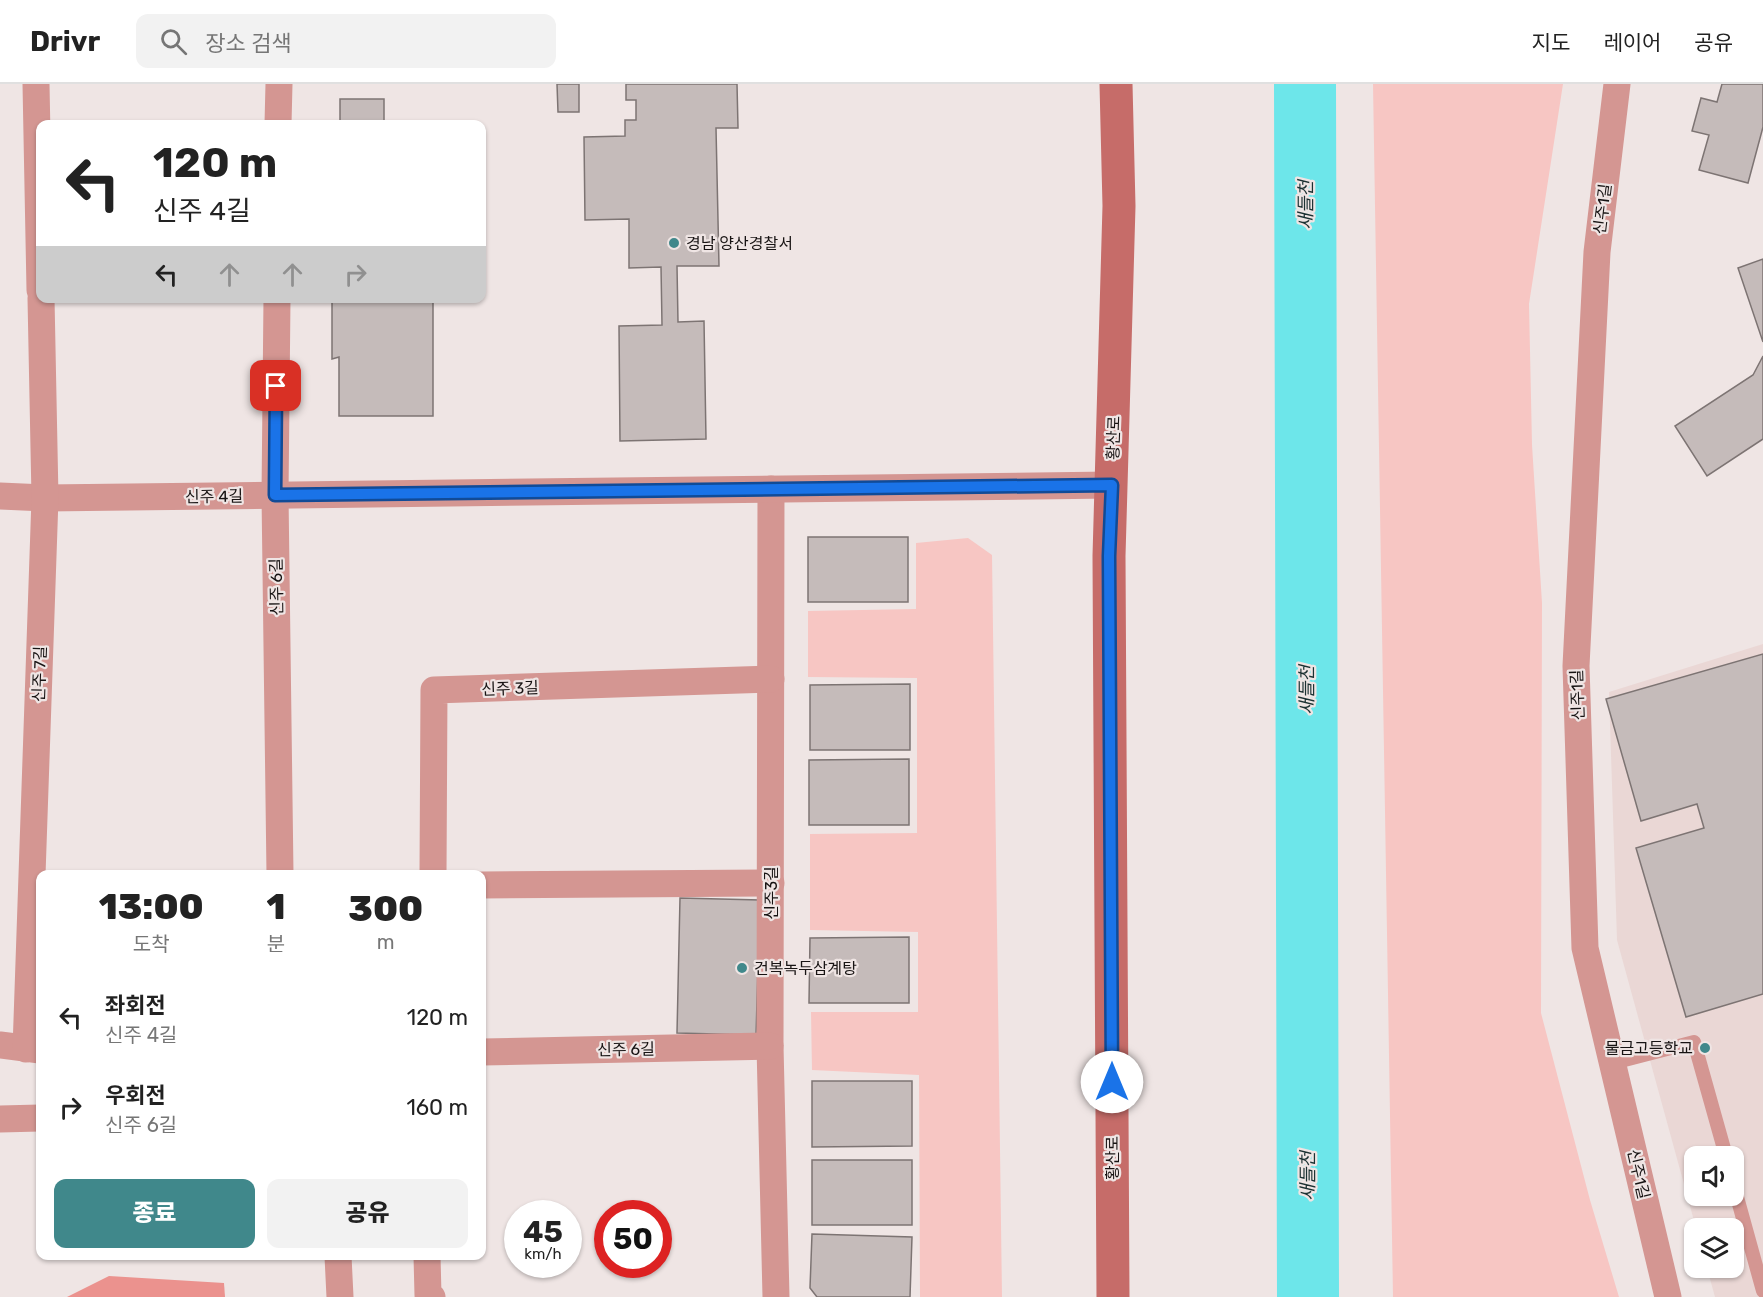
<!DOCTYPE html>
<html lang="ko">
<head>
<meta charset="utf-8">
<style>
  body { margin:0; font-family:Rubik,"Noto Sans KR",sans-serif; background:#f2f2f2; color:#222; height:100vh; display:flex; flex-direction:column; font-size:22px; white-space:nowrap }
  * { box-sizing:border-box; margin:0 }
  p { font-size:20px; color:#767676 }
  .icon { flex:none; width:33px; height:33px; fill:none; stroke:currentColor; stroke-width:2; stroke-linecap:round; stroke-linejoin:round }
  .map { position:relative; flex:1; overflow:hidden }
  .details { position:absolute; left:36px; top:786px; width:450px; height:390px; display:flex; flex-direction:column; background:#fff; border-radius:12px; box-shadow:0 2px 4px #0004 }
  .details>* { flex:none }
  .banner { position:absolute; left:36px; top:36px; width:450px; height:183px; border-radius:12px; box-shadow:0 2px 4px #0004; background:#fff; color:#222; overflow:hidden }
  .fabs { position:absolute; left:1684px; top:1062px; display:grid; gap:12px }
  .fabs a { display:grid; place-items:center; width:60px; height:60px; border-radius:12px; background:#fff; box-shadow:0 2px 4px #0004; font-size:30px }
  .speed { position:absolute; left:504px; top:1116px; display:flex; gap:12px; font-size:30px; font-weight:700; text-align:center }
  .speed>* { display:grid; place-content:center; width:78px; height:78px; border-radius:50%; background:#fff; box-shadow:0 2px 4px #0004; line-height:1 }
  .speed small { font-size:15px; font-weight:400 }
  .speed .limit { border:9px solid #d22; background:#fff; color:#111 }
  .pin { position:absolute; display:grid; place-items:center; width:51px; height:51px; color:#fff; margin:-26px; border-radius:12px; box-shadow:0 3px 9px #0006 }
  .me { position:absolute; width:66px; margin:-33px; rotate:0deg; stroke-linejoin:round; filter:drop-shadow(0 0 4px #0008) }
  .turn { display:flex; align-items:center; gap:21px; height:126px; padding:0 18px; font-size:27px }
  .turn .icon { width:78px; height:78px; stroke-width:2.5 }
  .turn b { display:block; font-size:42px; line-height:51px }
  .lanes { display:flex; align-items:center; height:57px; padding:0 18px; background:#0003; justify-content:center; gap:30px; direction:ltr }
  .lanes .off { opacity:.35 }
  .eta { display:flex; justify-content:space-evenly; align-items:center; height:102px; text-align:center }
  .eta b { font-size:36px; font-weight:800; line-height:42px }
  .cta { display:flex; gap:12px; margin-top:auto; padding:12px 18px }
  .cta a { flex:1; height:69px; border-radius:12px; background:#40888b; color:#fff; font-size:24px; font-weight:800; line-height:69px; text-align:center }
  .cta a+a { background:#f2f2f2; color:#222 }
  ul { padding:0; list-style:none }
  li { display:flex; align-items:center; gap:18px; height:90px; padding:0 18px }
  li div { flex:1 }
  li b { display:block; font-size:22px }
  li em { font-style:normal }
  header { display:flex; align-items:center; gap:36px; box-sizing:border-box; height:84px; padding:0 30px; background:#fff; border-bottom:2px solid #e0e0e0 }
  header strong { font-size:28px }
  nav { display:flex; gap:33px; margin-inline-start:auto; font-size:21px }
  .search { width:420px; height:54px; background:#f2f2f2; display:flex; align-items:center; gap:15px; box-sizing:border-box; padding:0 21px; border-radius:12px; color:#767676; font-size:22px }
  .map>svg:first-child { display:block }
</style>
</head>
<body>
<header>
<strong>Drivr</strong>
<div class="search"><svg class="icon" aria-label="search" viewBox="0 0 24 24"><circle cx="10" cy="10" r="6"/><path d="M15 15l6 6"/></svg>장소 검색</div>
<nav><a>지도</a><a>레이어</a><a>공유</a></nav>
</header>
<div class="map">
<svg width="1763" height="1213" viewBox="0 0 1763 1213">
  <rect width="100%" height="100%" fill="#efe5e4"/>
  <path fill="#ead7d5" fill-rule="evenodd" d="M1763,560V1213H1715L1707,1184H1734V1144H1696L1617,856L1609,608ZM1695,1072H1734V1112H1695Z"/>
  <g fill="#f7c6c3">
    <polygon points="1373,0 1563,0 1529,220 1532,361 1542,519 1541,929 1590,1116 1619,1213 1393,1213"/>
    <polygon points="968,454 992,471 1002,1213 920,1213 919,991 812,986 811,928 918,928 918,848 810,846 810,750 917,749 917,594 808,593 808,527 916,525 916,459"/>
  </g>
  <polygon fill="#eb928e" points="109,1192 224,1199 225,1213 67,1213"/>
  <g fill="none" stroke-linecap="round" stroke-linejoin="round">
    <polyline stroke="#6de6ea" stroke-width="62" points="1305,0 1308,1213"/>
  </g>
  <g fill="#c5bbba" stroke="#7d7473" stroke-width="1.5">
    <polygon points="557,0 579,0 579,28 558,28"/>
    <polygon points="626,0 737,0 738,44 716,44 719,182 677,182 678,238 704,237 706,355 620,357 619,242 662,241 661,183 629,184 629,135 585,136 584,53 625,52 625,36 636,36 636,16 626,16"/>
    <polygon points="1722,0 1763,0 1763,43 1748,99 1699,86 1709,51 1692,47 1701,14 1717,18"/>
    <rect x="340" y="15" width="44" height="25"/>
    <polygon points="1763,175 1763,258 1738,184"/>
    <polygon points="332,214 433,214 433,332 339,332 339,273 332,275"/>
    <polygon points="1763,272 1763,355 1707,392 1675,342 1753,291"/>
    <rect x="808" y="453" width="100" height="65"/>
    <polygon points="1763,570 1763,910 1686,933 1636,764 1704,744 1697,720 1641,737 1606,615"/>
    <polygon points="910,600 910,666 810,666 810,601"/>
    <polygon points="909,675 909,741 809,741 809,676"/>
    <polygon points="680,814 760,816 756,951 677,949"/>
    <polygon points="909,853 909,919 809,919 810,854"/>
    <polygon points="812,997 912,997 912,1062 812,1063"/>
    <rect x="812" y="1076" width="100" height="65"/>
    <polygon points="812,1150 912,1153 910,1213 817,1213 810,1204"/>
  </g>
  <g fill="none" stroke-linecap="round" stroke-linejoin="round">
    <g stroke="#d49692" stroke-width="14">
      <polyline points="1613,979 1694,958 1726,1072"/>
      <polyline points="1734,1102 1763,1207"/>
    </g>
    <g stroke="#d49692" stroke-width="27">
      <polyline points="36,0 40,206"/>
      <polyline points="1617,0 1597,168 1576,582 1585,864 1668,1213"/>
      <polyline points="278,40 279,0"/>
      <polyline points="277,214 275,411 280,790"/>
      <polyline points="771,405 770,962 776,1213"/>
      <polyline points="0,412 45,414 1111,401"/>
      <polyline points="433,790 434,606 771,595"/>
      <polyline points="482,801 771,799"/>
      <polyline points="0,961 40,966"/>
      <polyline points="26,965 45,414 41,214"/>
      <polyline points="482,968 770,962"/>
      <polyline points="0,1035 40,1034"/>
      <polyline points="338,1172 340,1213"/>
      <polyline points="427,1172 428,1211 432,1213"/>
    </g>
    <polyline stroke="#c66c69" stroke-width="33" points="1113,1213 1109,472 1119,122 1116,0"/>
  </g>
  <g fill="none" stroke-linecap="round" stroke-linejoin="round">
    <g stroke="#114b97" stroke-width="15">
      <polyline id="route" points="276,302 275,411 1112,401 1109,472 1112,998"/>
    </g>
    <use href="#route" stroke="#1a73e8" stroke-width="10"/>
  </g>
  <g fill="#40888b" stroke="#efe5e4" stroke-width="2">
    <circle cx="674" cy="159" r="6"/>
    <circle cx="742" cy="884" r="6"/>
    <circle cx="1705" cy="964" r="6"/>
  </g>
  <g text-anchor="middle" stroke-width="4.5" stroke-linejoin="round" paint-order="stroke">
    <g font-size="16" fill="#171313" stroke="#efe5e4">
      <text transform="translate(1602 125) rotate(-83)" y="6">신주1길</text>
      <text transform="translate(1113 354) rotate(-88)" y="6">황산로</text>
      <text transform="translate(214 412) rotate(-1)" y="6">신주 4길</text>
      <text transform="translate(276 503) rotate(-91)" y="6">신주 6길</text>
      <text transform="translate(39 590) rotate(-88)" y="6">신주 7길</text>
      <text transform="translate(510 604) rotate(-2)" y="6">신주 3길</text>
      <text transform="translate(1577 611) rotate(-92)" y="6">신주1길</text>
      <text transform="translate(771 809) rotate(-90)" y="6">신주3길</text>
      <text transform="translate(626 965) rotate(-1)" y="6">신주 6길</text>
      <text transform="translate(1112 1074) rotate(-90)" y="6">황산로</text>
      <text transform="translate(1639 1090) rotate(77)" y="6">신주1길</text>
    </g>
    <g font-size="16" fill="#171313" stroke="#efe5e4" text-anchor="start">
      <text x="686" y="165">경남 양산경찰서</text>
      <text x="754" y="890">건복녹두삼계탕</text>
      <text x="1693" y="970" text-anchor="end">물금고등학교</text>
    </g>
    <g font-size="18" font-style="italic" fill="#1b3132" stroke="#efe5e4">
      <text transform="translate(1306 121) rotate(-90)" y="6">새들천</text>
      <text transform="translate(1307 606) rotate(-90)" y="6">새들천</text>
      <text transform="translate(1308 1092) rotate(-90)" y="6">새들천</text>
    </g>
  </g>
</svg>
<div class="fabs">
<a><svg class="icon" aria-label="sound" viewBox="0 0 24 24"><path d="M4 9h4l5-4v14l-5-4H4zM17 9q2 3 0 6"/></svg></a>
<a><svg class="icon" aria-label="layers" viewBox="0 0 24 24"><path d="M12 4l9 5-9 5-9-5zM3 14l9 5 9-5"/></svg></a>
</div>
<div class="speed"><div>45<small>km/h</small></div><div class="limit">50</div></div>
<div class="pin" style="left:276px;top:302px;background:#d93025"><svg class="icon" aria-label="arrive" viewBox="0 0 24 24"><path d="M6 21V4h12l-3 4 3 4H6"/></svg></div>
<svg class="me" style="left:1112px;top:998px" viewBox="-20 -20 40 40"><circle r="19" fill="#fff"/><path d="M0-13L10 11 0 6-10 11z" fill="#1a73e8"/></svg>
<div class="banner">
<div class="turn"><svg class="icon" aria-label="left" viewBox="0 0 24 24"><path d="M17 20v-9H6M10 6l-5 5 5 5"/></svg><div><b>120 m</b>신주 4길</div></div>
<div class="lanes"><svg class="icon" aria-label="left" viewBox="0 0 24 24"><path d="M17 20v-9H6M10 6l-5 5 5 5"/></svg><svg class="icon off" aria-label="ahead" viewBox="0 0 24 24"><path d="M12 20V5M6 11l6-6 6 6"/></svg><svg class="icon off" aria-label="ahead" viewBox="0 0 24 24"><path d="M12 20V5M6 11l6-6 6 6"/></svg><svg class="icon off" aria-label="right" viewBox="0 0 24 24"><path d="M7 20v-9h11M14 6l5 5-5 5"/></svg></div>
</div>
<section class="details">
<div class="eta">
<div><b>13:00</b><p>도착</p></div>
<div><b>1</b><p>분</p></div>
<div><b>300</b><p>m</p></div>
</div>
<ul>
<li><svg class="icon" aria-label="left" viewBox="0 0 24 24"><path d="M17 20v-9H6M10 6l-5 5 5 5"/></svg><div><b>좌회전</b><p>신주 4길</p></div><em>120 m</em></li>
<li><svg class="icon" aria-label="right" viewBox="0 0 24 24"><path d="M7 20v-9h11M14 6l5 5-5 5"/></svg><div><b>우회전</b><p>신주 6길</p></div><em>160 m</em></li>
</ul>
<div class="cta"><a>종료</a><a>공유</a></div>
</section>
</div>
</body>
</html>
